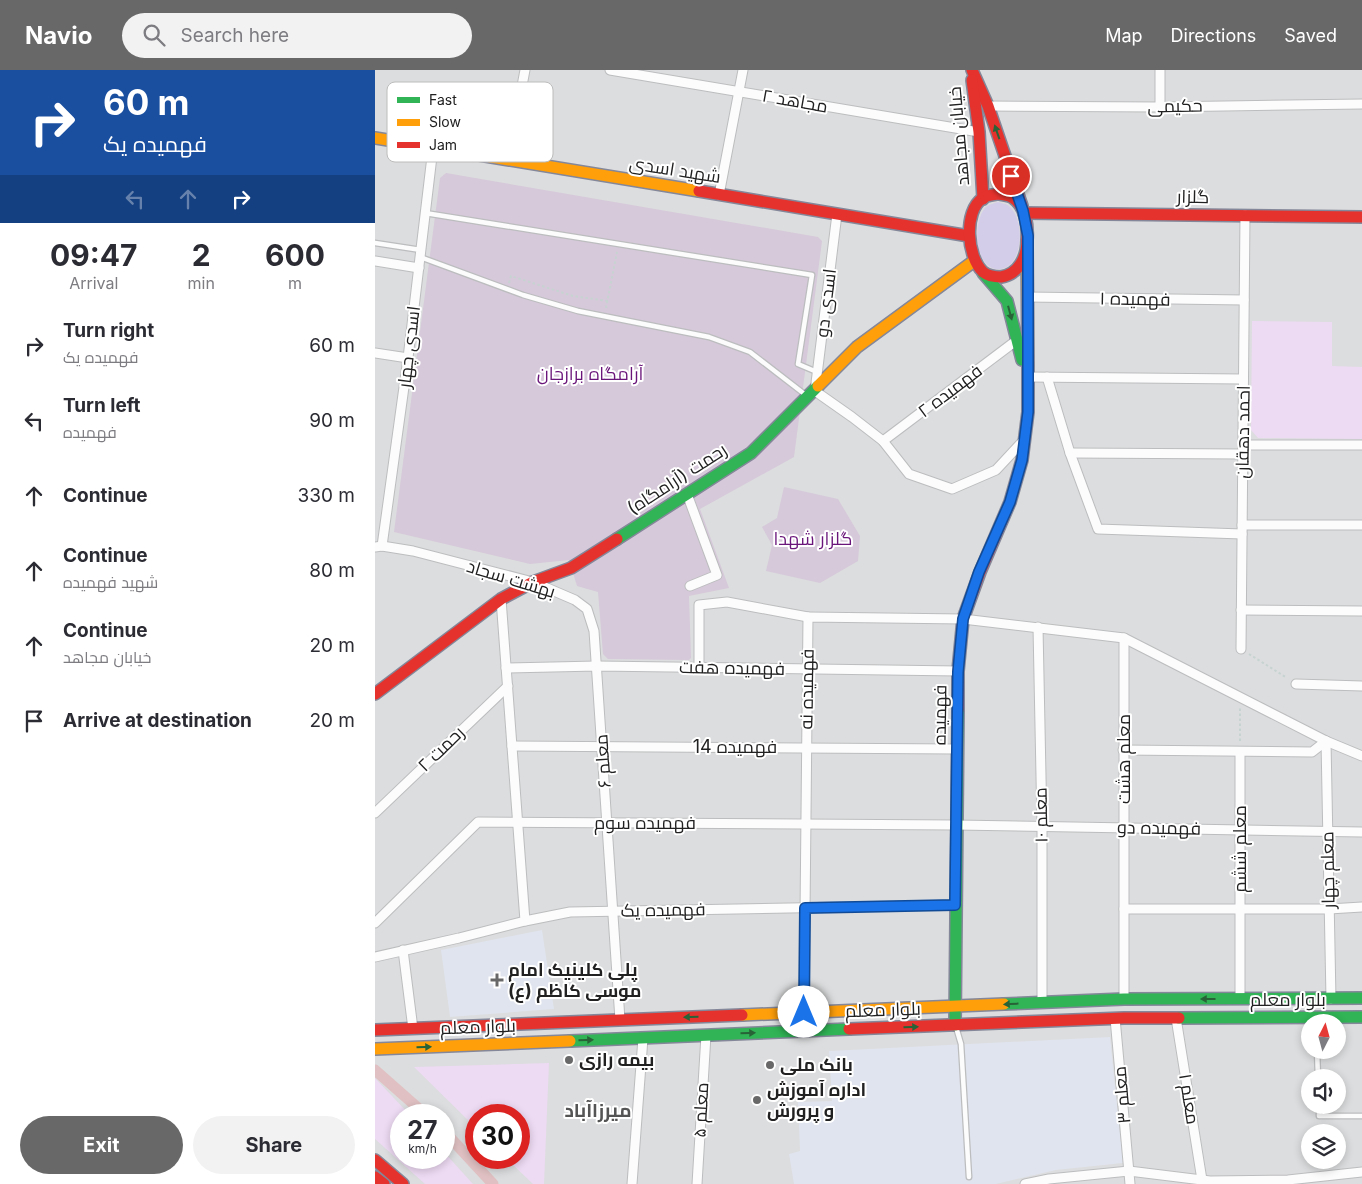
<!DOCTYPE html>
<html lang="en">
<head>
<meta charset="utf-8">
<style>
  body { margin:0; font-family:Inter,Cairo,sans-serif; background:#f2f2f3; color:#2b2b33; height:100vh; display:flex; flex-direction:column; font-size:19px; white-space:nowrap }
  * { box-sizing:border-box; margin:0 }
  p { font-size:16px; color:#7c7c81 }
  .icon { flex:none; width:28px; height:28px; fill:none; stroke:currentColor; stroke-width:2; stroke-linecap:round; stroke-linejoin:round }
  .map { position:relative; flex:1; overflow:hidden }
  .details { display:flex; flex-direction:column; background:#fff; width:375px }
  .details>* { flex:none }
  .top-card { background:#1a4fa0; color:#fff; overflow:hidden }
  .needle { width:32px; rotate:6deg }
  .controls { position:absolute; left:926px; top:944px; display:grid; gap:10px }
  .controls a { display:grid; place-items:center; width:45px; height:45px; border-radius:50%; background:#fff; box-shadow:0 2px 8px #0003; font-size:25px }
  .speed { position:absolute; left:15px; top:1034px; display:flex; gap:10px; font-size:25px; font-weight:700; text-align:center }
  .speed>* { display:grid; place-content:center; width:65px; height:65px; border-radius:50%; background:#fff; box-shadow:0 2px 8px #0003; line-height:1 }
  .speed small { font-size:12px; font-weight:400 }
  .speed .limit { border:8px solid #d22; background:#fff; color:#111 }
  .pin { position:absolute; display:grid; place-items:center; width:42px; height:42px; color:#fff; margin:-21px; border:2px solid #fff; border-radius:50%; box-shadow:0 1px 5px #0007 }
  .me { position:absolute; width:55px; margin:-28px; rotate:0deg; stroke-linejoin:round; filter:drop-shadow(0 0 4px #0008) }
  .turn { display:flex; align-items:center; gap:18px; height:105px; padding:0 20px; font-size:22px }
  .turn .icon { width:65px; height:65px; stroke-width:2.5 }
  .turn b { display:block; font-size:35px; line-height:42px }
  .lanes { display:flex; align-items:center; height:48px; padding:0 20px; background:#0003; justify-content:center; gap:25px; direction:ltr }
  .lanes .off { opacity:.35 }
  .eta { display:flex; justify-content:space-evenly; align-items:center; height:85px; text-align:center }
  .eta b { font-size:30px; font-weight:700; line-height:35px }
  .cta { display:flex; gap:10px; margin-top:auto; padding:10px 20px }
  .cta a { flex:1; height:58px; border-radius:30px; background:#686869; color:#fff; font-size:20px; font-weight:700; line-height:58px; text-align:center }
  .cta a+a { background:#f2f2f3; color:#2b2b33 }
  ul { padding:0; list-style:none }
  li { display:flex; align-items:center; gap:15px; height:75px; padding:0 20px }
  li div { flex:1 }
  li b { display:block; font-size:19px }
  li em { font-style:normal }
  header { display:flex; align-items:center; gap:30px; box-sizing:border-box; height:70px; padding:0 25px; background:#686869; color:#fff }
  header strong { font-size:24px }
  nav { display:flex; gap:28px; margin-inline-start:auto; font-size:18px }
  .search { width:350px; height:45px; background:#f2f2f3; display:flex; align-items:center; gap:12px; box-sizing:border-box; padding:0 18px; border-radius:28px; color:#7c7c81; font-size:19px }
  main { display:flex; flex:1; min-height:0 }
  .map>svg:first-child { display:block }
</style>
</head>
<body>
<header>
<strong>Navio</strong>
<div class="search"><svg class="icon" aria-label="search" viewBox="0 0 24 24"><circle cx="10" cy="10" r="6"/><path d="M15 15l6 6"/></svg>Search here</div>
<nav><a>Map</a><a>Directions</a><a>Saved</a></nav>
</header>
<main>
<section class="details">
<div class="top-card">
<div class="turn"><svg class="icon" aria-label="right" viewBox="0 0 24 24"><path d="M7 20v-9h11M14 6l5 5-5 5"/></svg><div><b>60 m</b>فهمیده یک</div></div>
<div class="lanes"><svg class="icon off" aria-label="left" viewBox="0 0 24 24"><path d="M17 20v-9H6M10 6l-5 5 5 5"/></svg><svg class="icon off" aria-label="ahead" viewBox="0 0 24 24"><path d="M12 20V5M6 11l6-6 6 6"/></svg><svg class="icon" aria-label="right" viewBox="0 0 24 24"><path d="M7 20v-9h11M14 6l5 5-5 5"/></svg></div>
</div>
<div class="eta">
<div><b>09:47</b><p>Arrival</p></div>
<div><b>2</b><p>min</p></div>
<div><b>600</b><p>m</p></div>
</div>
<ul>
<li><svg class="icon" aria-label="right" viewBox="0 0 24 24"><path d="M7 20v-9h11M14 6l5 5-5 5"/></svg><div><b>Turn right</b><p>فهمیده یک</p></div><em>60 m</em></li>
<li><svg class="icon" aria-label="left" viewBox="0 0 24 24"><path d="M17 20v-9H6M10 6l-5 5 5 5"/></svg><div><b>Turn left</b><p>فهمیده</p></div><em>90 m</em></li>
<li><svg class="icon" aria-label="ahead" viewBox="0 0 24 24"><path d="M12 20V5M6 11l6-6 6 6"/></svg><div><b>Continue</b></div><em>330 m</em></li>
<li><svg class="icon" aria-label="ahead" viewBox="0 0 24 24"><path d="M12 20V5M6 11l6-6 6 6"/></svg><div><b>Continue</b><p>شهید فهمیده</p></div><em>80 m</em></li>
<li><svg class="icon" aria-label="ahead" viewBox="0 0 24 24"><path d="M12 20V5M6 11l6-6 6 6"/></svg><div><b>Continue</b><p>خیابان مجاهد</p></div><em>20 m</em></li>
<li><svg class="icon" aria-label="arrive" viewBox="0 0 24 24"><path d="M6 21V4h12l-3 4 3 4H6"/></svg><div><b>Arrive at destination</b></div><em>20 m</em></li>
</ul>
<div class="cta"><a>Exit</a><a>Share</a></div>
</section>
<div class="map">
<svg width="987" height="1114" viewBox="0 0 987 1114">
  <rect width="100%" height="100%" fill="#ebedef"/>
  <path fill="#dcddde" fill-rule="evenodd" d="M0,0H987V1114H0ZM935,952H962V980H935ZM935,1008H962V1035H935ZM26,1045H69V1088H26ZM101,1045H144V1088H101ZM935,1062H962V1090H935Z"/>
  <g fill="#e0e4ee">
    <polygon points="167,860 179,939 75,947 66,880"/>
    <polygon points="735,967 748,1093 681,1100 621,1114 419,1114 414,1084 425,1081 423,1032 457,1031 454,981"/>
  </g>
  <path fill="#d4cdea" d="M623,132C626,133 632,134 634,136C650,149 649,195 626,199C599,203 596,149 612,136C615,134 620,133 623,132Z"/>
  <g fill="#d6c9da">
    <polygon points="71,103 443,167 447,171 419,387 325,439 354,518 314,526 316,588 314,590 233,589 228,584 223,522 202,516 194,490 155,494 19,462 65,108"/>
    <polygon points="409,417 463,429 485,466 483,491 445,513 391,501 397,475 387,457 402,448"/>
  </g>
  <g fill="#eddaf3">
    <polygon points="877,251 957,252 957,296 987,297 987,369 883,368 876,360"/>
    <polygon points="174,993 169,1114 158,1114 131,1088 144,1088 144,1045 101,1045 101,1058 39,997"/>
    <polygon points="0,1008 35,1045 26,1045 26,1088 69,1088 69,1082 98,1114 50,1114 0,1069"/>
  </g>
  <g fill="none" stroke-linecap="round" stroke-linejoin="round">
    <g stroke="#e0c0c2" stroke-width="11">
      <polyline points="0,1000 51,1045"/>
      <polyline points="69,1061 118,1114"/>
    </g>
    <g stroke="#bcbdbe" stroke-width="7">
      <g id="lane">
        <polyline points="50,143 437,205 423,294 442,302"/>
        <polyline points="0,173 46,180"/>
        <polyline points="45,187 148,225 203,241 334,267 375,282 432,326"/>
        <polyline points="581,957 586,974 594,1107"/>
        <polyline points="942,980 943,1008"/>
        <polyline points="944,1035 944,1046 987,1046"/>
      </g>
    </g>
    <g stroke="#bcbdbe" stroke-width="11">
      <g id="street">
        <polyline points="235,0 604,62"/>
        <polyline points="613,36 785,37 987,34"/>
        <polyline points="785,37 785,0"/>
        <polyline points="133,90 150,0"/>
        <polyline points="344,125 368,0"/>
        <polyline points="462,144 440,321 477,347 508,371 534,404 577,419 621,400 649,370"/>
        <polyline points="0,191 44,198"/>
        <polyline points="652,227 869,230"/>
        <polyline points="0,283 33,288"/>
        <polyline points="652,307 868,309"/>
        <polyline points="672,307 695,383 723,459 867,464"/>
        <polyline points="508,371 642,270"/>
        <polyline points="868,375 987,375"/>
        <polyline points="695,383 868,384"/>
        <polyline points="312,424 342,505 315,516"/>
        <polyline points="867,455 987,455"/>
        <polyline points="7,476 33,288 58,78"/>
        <polyline points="0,477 7,476 38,481 158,512 200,530 212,539 219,561 245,950"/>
        <polyline points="126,529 150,851"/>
        <polyline points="866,540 987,541"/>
        <polyline points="663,557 667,756 667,932"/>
        <polyline points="749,568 749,929"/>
        <polyline points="866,579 870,145"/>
        <polyline points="324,597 324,535 352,532 433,547"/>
        <polyline points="131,598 222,596 583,601"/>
        <polyline points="921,614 987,616"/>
        <polyline points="951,671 956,929"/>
        <polyline points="137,676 582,679"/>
        <polyline points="748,680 937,682 951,671"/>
        <polyline points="0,743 133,616"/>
        <polyline points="749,839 954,839 987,837"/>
        <polyline points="0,853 103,752 581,755 987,762"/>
        <polyline points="28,880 38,959"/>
        <polyline points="0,887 84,868 150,851 195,842 580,835"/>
        <polyline points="865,929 865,682"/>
        <polyline points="429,942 433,547 588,549 749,568 951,671 987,686"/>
        <polyline points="740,948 755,1114"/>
        <polyline points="801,948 827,1110"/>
        <polyline points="257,1114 268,968"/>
        <polyline points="322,1114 331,965"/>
        <polyline points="650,1114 674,1109 754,1101 835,1111 913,1110 987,1102"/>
      </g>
    </g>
    <g stroke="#848799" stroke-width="14">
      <g id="fast">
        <polyline points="608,203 632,231 647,290"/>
        <polyline points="242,469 376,383 443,316"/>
        <polyline points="629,934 749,929 987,928"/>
        <polyline points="804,948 987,947"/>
        <polyline points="580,955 583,640"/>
        <polyline points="195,971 474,959"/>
      </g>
    </g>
    <g stroke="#848799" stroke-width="14">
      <g id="slow">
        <polyline points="0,68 324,121"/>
        <polyline points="652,177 653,296"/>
        <polyline points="443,316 482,277 599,191"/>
        <polyline points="367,945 629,934"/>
        <polyline points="0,979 195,971"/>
      </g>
    </g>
    <g stroke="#848799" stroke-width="14">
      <g id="jam">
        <polyline points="597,0 613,36 647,136"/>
        <polyline points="597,10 604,62 608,129"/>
        <polyline points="324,121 594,166"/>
        <path d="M623,124C628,125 634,125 638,128C651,137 653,156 652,170C652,187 644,204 626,207C620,207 613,206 608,202C592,187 588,141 608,128C612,125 618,125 623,124Z"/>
        <polyline points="649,143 987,147"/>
        <polyline points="0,624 126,529 158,512 196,498 242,469"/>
        <polyline points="583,640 583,601 588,549 605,502 635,432 647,390 653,342 653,296"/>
        <polyline points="474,959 749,948 804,948"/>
        <polyline points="0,960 367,945"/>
        <polyline points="0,1090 28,1114"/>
        <polyline points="0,1107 9,1114"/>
      </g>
    </g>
    <g stroke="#c6d3d1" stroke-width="2" stroke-dasharray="2.5 2.5" stroke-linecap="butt">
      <polyline points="134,213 136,206 198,226 233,231"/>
      <polyline points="231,238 242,182"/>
      <polyline points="874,584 912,608"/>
      <polyline points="865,671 865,638"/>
    </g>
    <use href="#lane" stroke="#fcfcfd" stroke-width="4.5"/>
    <use href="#street" stroke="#fcfcfd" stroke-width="9"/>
    <use href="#fast" stroke="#30b455" stroke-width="11"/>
    <use href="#slow" stroke="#ff9f0a" stroke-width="11"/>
    <use href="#jam" stroke="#e5322d" stroke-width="11"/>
  </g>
  <defs><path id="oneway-solid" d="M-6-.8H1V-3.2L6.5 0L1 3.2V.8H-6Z" transform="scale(1.25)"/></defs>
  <g fill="#286338">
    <use href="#oneway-solid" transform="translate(622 62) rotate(-109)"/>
    <use href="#oneway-solid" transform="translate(635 243) rotate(75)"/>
    <use href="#oneway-solid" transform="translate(833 929) rotate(180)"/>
    <use href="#oneway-solid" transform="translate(636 934) rotate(177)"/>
    <use href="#oneway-solid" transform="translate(316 947) rotate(178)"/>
    <use href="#oneway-solid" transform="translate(536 957) rotate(-2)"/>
    <use href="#oneway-solid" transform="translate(373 963) rotate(-2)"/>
    <use href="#oneway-solid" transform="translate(211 970) rotate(-2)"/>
    <use href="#oneway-solid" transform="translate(49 977) rotate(-2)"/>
  </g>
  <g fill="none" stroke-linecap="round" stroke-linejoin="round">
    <g stroke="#114b97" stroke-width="12">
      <polyline id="route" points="429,942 430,838 580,835 583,602 588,549 604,502 635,432 647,390 653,342 653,166 648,141 636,106"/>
    </g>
    <use href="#route" stroke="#1a73e8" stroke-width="9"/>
  </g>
  <g fill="#686869" stroke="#fff" stroke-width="2">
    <path d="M119.5 902.5h5v5h5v5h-5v5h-5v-5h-5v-5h5z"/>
    <circle cx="194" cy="990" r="5"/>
    <circle cx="395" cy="995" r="5"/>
    <circle cx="382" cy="1030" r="5"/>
  </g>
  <g text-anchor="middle" stroke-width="4" stroke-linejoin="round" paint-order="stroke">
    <g font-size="18" fill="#212121" stroke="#fff">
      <text transform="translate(420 31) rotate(10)" y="6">مجاهد ۲</text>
      <text transform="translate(800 36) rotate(-1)" y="6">حکیمی</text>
      <text transform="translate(584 66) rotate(-95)" y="6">خیابان مجاهد</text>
      <text transform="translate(300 100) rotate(9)" y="6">شهید اسدی</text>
      <text transform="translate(818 127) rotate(1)" y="6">گلزار</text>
      <text transform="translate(760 229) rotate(1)" y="6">فهمیده ۱</text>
      <text transform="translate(451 233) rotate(-83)" y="6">اسدی دو</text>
      <text transform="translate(34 277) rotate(-83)" y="6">اسدی چهار</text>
      <text transform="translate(575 321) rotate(-37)" y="6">فهمیده ۲</text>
      <text transform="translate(868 362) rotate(-89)" y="6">احمد دهقان</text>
      <text transform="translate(302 409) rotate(-33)" y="6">رحمت (آرامگاه)</text>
      <text transform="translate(136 509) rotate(17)" y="6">بهشت سجاد</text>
      <text transform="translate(357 598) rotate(1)" y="6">فهمیده هفت</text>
      <text transform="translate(432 619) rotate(-89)" y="6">فهمیده نه</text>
      <text transform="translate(565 645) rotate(-89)" y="6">فهمیده</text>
      <text x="360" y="683">فهمیده 14</text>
      <text transform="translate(66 679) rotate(-44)" y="6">رحمت ۲</text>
      <text transform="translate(749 689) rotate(-90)" y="6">معلم هشت</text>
      <text transform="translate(228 691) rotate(-94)" y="6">معلم ۶</text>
      <text transform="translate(666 745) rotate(-91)" y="6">معلم ۱۰</text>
      <text x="270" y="759">فهمیده سوم</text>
      <text transform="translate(784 758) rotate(1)" y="6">فهمیده دو</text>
      <text transform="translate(865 779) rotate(-90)" y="6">معلم ششم</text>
      <text transform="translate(953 800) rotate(-91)" y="6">معلم چهار</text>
      <text transform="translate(288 840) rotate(-1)" y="6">فهمیده یک</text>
      <text x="913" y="936">بلوار معلم</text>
      <text transform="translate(508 940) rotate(-2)" y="6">بلوار معلم</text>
      <text transform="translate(103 957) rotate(-2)" y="6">بلوار معلم</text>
      <text transform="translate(747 1025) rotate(-95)" y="6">معلم ۳</text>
      <text transform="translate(814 1029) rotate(81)" y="6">معلم ۱</text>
      <text transform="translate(326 1040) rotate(-87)" y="6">معلم ۵</text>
    </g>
    <g font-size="18" fill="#6a157a" stroke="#fff">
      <text x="215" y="310">آرامگاه برازجان</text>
      <text x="438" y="475">گلزار شهدا</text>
    </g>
    <g font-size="18" font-weight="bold" fill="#212121" stroke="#fff" text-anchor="start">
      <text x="133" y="906">پلی کلینیک امام<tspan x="133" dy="21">موسی کاظم (ع)</tspan></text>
      <text x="204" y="996">بیمه رازی</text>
      <text x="405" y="1001">بانک ملی</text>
      <text x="392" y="1026">اداره آموزش<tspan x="392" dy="21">و پرورش</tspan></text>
    </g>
    <g font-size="19" font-weight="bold" fill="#545454" stroke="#fff">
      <text x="223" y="1047">میرزاآباد</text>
    </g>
  </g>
  <rect x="12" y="12" width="166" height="80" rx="8" fill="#fff" stroke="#bcbcbc" stroke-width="1"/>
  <rect x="22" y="27" width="23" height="6" fill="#30b455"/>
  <rect x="22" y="49" width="23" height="7" fill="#ff9f0a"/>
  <rect x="22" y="72" width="23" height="6" fill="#e5322d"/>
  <g font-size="14" fill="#212121">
    <text x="54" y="35">Fast</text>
    <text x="54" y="57">Slow</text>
    <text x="54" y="80">Jam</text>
  </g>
</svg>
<div class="controls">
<a><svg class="needle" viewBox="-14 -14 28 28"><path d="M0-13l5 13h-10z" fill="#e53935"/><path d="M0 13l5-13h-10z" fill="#7c7c81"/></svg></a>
<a><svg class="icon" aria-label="sound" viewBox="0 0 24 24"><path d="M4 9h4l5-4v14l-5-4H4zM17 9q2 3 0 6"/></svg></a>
<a><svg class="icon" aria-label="layers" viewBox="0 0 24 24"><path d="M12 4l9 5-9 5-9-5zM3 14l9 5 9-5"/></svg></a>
</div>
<div class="speed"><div>27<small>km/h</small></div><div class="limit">30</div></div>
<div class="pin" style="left:636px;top:106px;background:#d93025"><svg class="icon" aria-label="arrive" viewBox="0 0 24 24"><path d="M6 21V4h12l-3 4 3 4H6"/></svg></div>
<svg class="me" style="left:429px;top:942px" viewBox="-20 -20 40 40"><circle r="19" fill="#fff"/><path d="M0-13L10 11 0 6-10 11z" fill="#1a73e8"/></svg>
</div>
</main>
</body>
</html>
